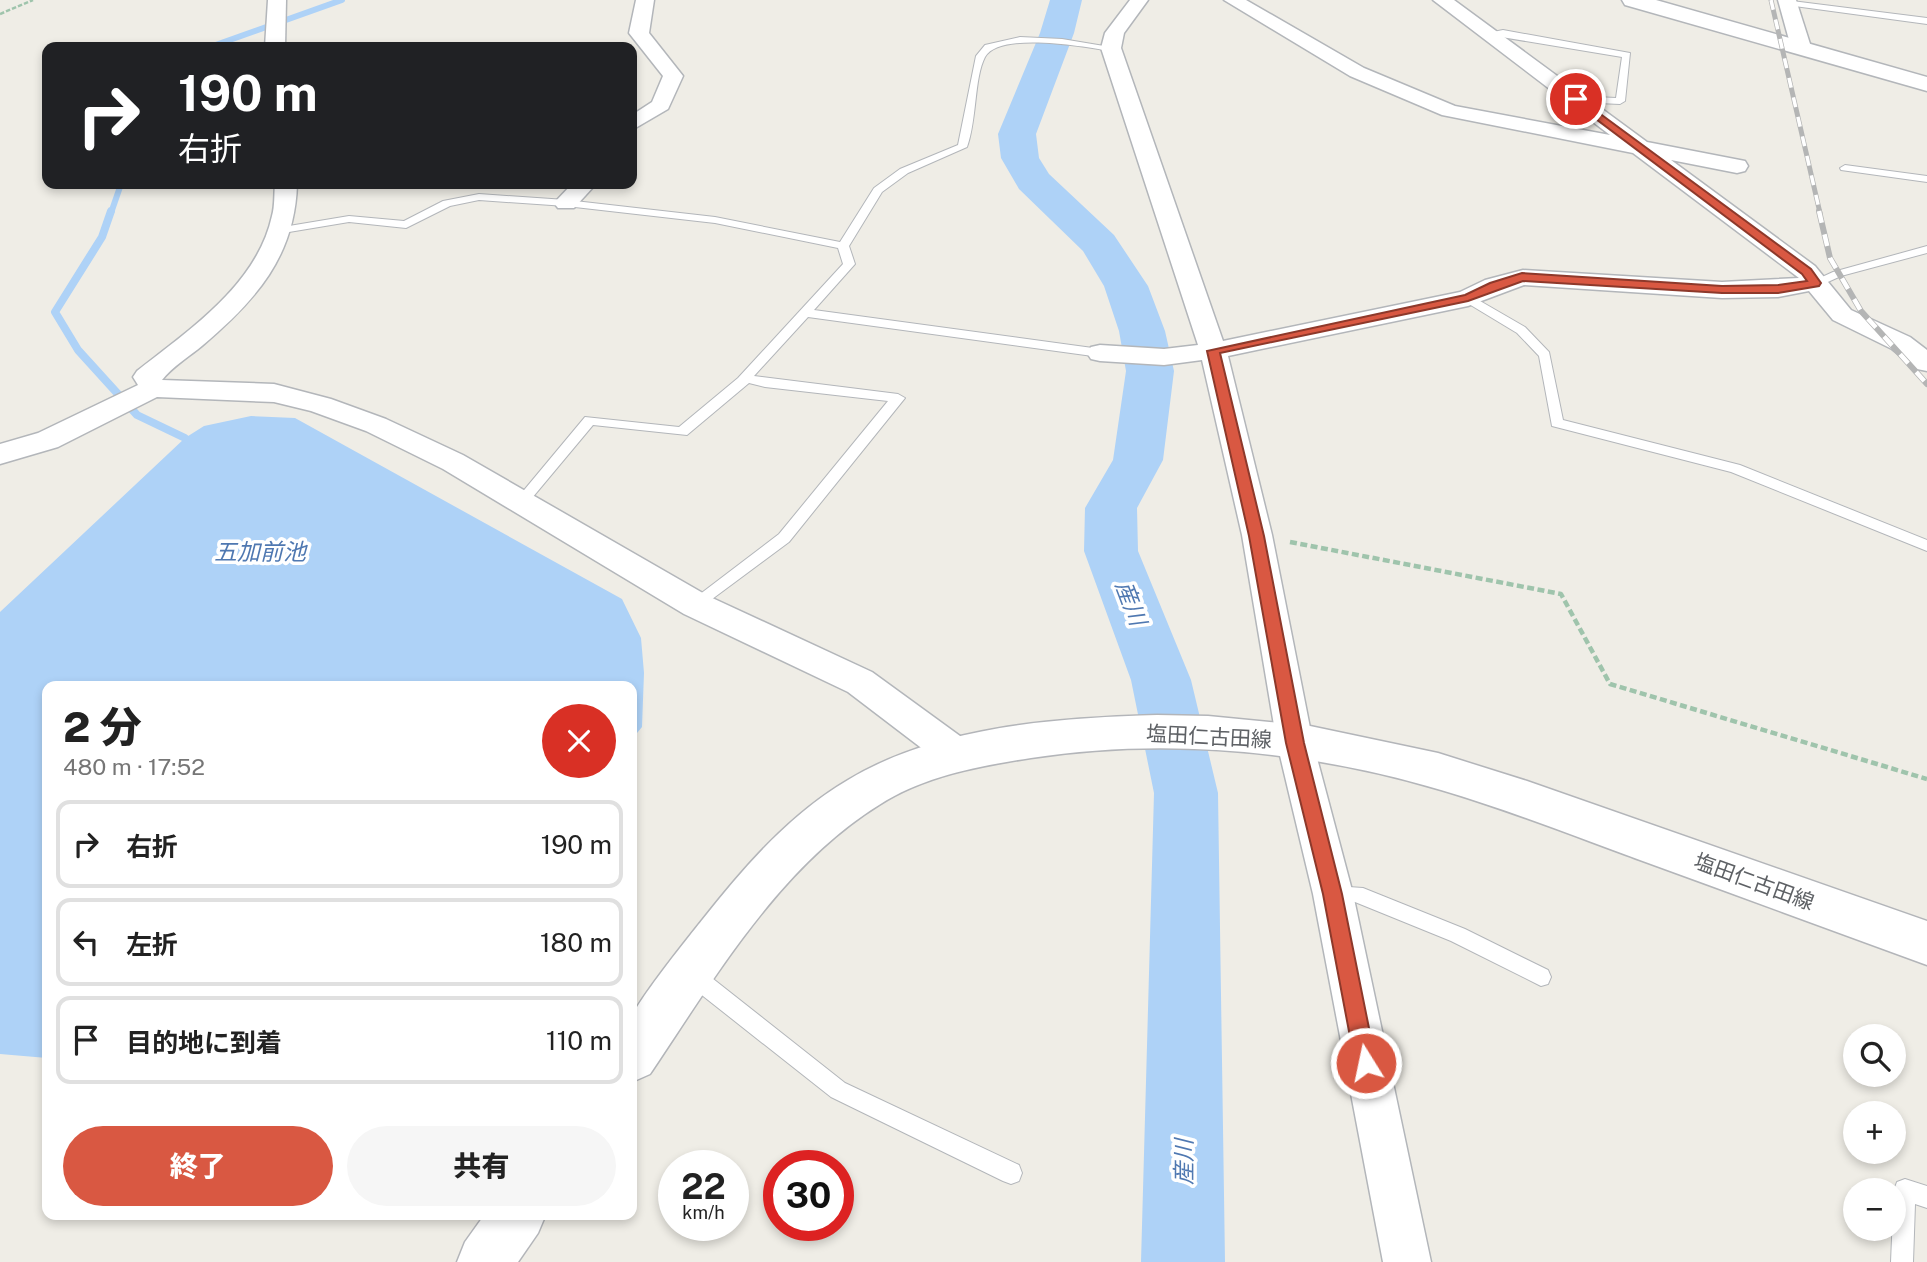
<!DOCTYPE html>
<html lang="ja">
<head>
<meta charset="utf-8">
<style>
  body { margin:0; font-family:"Public Sans","Noto Sans JP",sans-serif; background:#f6f6f6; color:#222; height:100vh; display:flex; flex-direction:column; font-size:26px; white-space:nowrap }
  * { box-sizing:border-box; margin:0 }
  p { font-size:23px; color:#767676 }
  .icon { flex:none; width:38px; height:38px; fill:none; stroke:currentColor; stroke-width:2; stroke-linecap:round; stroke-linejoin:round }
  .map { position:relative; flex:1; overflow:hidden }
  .side { position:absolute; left:42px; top:681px; width:595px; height:539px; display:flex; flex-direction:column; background:#fff; border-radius:14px; box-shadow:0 4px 10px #0003 }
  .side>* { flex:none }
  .top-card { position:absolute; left:42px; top:42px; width:595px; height:147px; border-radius:14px; box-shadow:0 4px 10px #0003; background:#202124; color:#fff; overflow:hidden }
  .tools { position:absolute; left:1843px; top:1024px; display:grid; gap:14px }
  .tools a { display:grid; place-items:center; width:63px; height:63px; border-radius:50%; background:#fff; box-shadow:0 4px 10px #0003; font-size:35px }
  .speed { position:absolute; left:658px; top:1150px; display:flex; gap:14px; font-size:35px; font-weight:700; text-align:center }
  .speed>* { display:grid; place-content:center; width:91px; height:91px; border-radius:50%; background:#fff; box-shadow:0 4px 10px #0003; line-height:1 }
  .speed small { font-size:18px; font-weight:400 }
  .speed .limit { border:10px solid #d22; background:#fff; color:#111 }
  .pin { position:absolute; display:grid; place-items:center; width:60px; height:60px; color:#fff; margin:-30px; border:4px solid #fff; border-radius:50%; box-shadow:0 2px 7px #0007 }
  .me { position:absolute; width:77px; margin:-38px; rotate:350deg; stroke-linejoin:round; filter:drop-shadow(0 0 5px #0008) }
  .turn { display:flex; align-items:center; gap:24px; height:147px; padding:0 21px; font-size:32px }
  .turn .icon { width:91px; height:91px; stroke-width:2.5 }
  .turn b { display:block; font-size:49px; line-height:60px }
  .round { display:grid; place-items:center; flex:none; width:74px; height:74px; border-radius:37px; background:#f6f6f6 }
  .overview { display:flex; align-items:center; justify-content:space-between; height:119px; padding:0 21px }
  h1 { font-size:42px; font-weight:800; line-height:52px }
  .action { display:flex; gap:14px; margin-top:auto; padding:14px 21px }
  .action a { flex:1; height:80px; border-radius:42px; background:#d95842; color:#fff; font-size:28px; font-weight:800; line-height:80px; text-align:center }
  .action a+a { background:#f6f6f6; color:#222 }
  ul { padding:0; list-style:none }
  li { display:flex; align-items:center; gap:21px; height:88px; margin:0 14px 10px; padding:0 7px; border:4px solid #e0e0e0; border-radius:14px }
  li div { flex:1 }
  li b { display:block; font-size:26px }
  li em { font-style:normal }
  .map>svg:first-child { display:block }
</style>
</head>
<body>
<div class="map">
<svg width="1927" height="1262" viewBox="0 0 1927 1262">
  <rect width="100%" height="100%" fill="#efede6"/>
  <polygon fill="#aed2f7" points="251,416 295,418 622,599 641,638 644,673 642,727 632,739 632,686 47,686 47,1058 0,1054 0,612 185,438 204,426"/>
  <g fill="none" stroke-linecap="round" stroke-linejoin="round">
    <g stroke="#aed2f7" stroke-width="6">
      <polyline points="210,47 342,0"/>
      <polyline points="111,213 121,184"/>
    </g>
    <polyline stroke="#aed2f7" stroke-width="8" points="111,211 102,237 55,312 78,350 137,415 185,438"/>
    <polygon fill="#aed2f7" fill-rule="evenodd" points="1050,0 1082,0 1074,33 1036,134 1039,158 1049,174 1114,235 1148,286 1165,331 1174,371 1163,460 1137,508 1138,551 1191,680 1218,793 1225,1262 1141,1262 1154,793 1131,680 1084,551 1085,508 1113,460 1126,371 1119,331 1104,286 1083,251 1019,189 1001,158 998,134 1040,33"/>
    <g stroke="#b3b6ba" stroke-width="2">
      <g id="service">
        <polygon points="1784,0 1927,18 1927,24 1787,5 1783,2"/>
        <polygon points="1503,30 1630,53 1625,101 1620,104 1576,102 1571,99 1576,96 1616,98 1622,57 1483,34"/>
        <path d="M1020,37L1062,39L1116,48L1111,51C1086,47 1000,31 985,57C974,78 977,120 967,147L908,173L882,192L849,246L855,264L814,310L1100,349L1106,353L1100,357L808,317L754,376L898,394L905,398L789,542L696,611L688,605L691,601L779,534L888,401L765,387L749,383L687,435L593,425L527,504H517L515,501L585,417L679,427L738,378L843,264L838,248L715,223L566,206L479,200L450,206L406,228L349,222L283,233L277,230L283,227L349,216L404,221L443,201L479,194L566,200L715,217L840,242L874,188L900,169L958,145L976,56L985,45Z"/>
        <polygon points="1845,165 1927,176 1927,182 1841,170 1840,168"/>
        <polygon points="1927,246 1927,253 1841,276 1819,286 1811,286 1809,283 1833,272"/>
        <polygon points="1468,294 1525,327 1549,352 1563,420 1740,465 1927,540 1927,551 1731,472 1552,426 1539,356 1517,333 1464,301 1464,295"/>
        <polygon points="1334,886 1363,888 1465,929 1548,970 1551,977 1548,984 1541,986 1451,941 1355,902 1327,900 1325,894 1327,888"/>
        <polygon points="691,965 698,967 845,1083 1019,1165 1022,1173 1019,1181 1011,1184 1003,1181 831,1097 684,981 681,974 684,967"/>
        <polygon points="1905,1179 1927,1186 1927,1208 1915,1204 1913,1262 1891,1262 1894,1190 1897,1182"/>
      </g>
    </g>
    <g stroke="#b3b6ba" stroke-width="3">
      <g id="minor">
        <polygon points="268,0 286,0 285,47 265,47"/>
        <polygon points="636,0 654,0 649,33 683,76 668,109 632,130 632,115 652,102 663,76 629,33"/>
        <polygon points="1130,0 1148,0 1124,33 1121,48 1223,341 1460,292 1485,280 1523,270 1722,282 1799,278 1633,153 1442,115 1350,76 1224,0 1246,0 1364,68 1455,106 1610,135 1433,0 1454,0 1647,142 1745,161 1748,166 1745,171 1737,173 1671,160 1815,266 1851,310 1910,337 1927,350 1927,371 1917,369 1892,349 1833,320 1809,291 1778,297 1722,298 1524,285 1468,306 1228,356 1272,535 1313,743 1353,894 1431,1262 1383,1262 1313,894 1277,743 1242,535 1202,360 1164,365 1100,361 1091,359 1087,353 1091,347 1100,345 1164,349 1198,345 1101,48 1105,33"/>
        <polygon points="1778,0 1796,0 1811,47 1808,51 1801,53 1791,47"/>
        <path d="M275,184H297C295,256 256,300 203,345C190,356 172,367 162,380L274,384L331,399L386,419L463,455L708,596L872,672L971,744L976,755L971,766L958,770L945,766L848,692L684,614L443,469L366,431L311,411L274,402L157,397L58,447L0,464V444L38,433L138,385L133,377L137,371C189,330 257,285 272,216C275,206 274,194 275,184Z"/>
        <polygon points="572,184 596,184 574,208 558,208 554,203"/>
      </g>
    </g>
    <g stroke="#b3b6ba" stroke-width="3">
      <polygon id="tertiary" points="1622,0 1656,0 1927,77 1927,91 1625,5"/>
    </g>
    <g stroke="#b3b5b9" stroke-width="3">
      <g id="secondary">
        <path d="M1157,715L1208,716L1310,726L1438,753L1527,781L1927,921V965C1831,930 1736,895 1640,860C1574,836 1509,810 1441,790C1310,751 1167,737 1031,758C979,766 924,776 879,805C779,867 714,979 650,1074L632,1082C632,1061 628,1038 632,1018C634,1005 691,934 703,919C744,867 790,814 848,780C937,726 1055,718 1157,715Z"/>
        <polygon points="485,1214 546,1214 538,1233 518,1262 457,1262 465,1242"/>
      </g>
    </g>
    <polyline stroke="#9fc4ac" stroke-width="2.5" stroke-dasharray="4.5 2" stroke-linecap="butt" points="0,14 33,0"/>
    <polyline stroke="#9fc4ac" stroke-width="4.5" stroke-dasharray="7 3.5" stroke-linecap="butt" points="1290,542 1561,594 1610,684 1927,779"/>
    <use href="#service" fill="#fff" fill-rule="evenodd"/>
    <use href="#minor" fill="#fff" fill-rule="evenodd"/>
    <use href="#tertiary" fill="#fff" fill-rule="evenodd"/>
    <use href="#secondary" fill="#fff" fill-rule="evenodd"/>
    <g stroke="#b4b5b5" stroke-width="5">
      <polyline id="rail-far1" points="1771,0 1820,213"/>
    </g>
    <g stroke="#b4b5b5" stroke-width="6">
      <polyline id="rail" points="1819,211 1830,258 1861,311 1927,384"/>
    </g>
    <use href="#rail-far1" stroke="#fff" stroke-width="3.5" stroke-dasharray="10" stroke-linecap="butt"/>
    <use href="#rail" stroke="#fff" stroke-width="4.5" stroke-dasharray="12" stroke-linecap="butt"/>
  </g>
  <polygon fill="#d95842" stroke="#8d392b" stroke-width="2" points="1576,96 1811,269 1821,283 1819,286 1778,293 1722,293 1523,281 1468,301 1220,353 1264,536 1304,743 1342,894 1376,1063 1373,1070 1366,1073 1359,1070 1355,1063 1323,894 1286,743 1249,536 1207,351 1465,295 1490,283 1522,273 1722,286 1778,285 1807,281 1802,274 1572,101"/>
  <g text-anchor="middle" stroke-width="7" stroke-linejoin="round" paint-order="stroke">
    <g font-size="21" fill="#5e6165" stroke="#fff">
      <text transform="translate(1209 737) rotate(3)" y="7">塩田仁古田線</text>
      <text transform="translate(1754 882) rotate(20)" y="7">塩田仁古田線</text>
    </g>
    <g font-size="23" font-style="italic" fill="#4f78b1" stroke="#fff">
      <text x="260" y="560">五加前池</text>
      <text transform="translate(1131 603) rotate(69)" y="8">産川</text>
      <text transform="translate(1184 1162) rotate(-90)" y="8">産川</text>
    </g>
  </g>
</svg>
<div class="tools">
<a><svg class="icon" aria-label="search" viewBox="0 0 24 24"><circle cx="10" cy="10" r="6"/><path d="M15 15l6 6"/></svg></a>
<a>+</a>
<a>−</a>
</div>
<div class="speed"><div>22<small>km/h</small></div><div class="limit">30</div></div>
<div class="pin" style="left:1576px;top:99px;background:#d93025"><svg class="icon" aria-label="arrive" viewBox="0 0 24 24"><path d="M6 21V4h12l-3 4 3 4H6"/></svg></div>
<svg class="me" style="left:1366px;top:1063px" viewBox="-20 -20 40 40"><circle r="17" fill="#d95842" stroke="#fff" stroke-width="3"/><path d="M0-11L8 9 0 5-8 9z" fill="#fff"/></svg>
<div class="top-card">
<div class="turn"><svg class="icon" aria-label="right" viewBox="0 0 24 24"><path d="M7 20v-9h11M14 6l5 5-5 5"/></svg><div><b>190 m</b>右折</div></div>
</div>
<section class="side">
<div class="overview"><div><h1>2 分</h1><p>480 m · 17:52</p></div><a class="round" style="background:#d93025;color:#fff"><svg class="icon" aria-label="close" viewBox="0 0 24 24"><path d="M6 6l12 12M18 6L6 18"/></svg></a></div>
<ul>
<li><svg class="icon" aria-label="right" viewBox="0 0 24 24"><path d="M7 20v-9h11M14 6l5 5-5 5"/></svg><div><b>右折</b></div><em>190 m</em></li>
<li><svg class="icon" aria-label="left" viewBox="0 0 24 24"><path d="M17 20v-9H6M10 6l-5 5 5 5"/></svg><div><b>左折</b></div><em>180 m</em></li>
<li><svg class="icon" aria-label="arrive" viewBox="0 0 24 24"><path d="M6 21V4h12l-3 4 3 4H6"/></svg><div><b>目的地に到着</b></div><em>110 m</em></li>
</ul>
<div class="action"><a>終了</a><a>共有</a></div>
</section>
</div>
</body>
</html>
